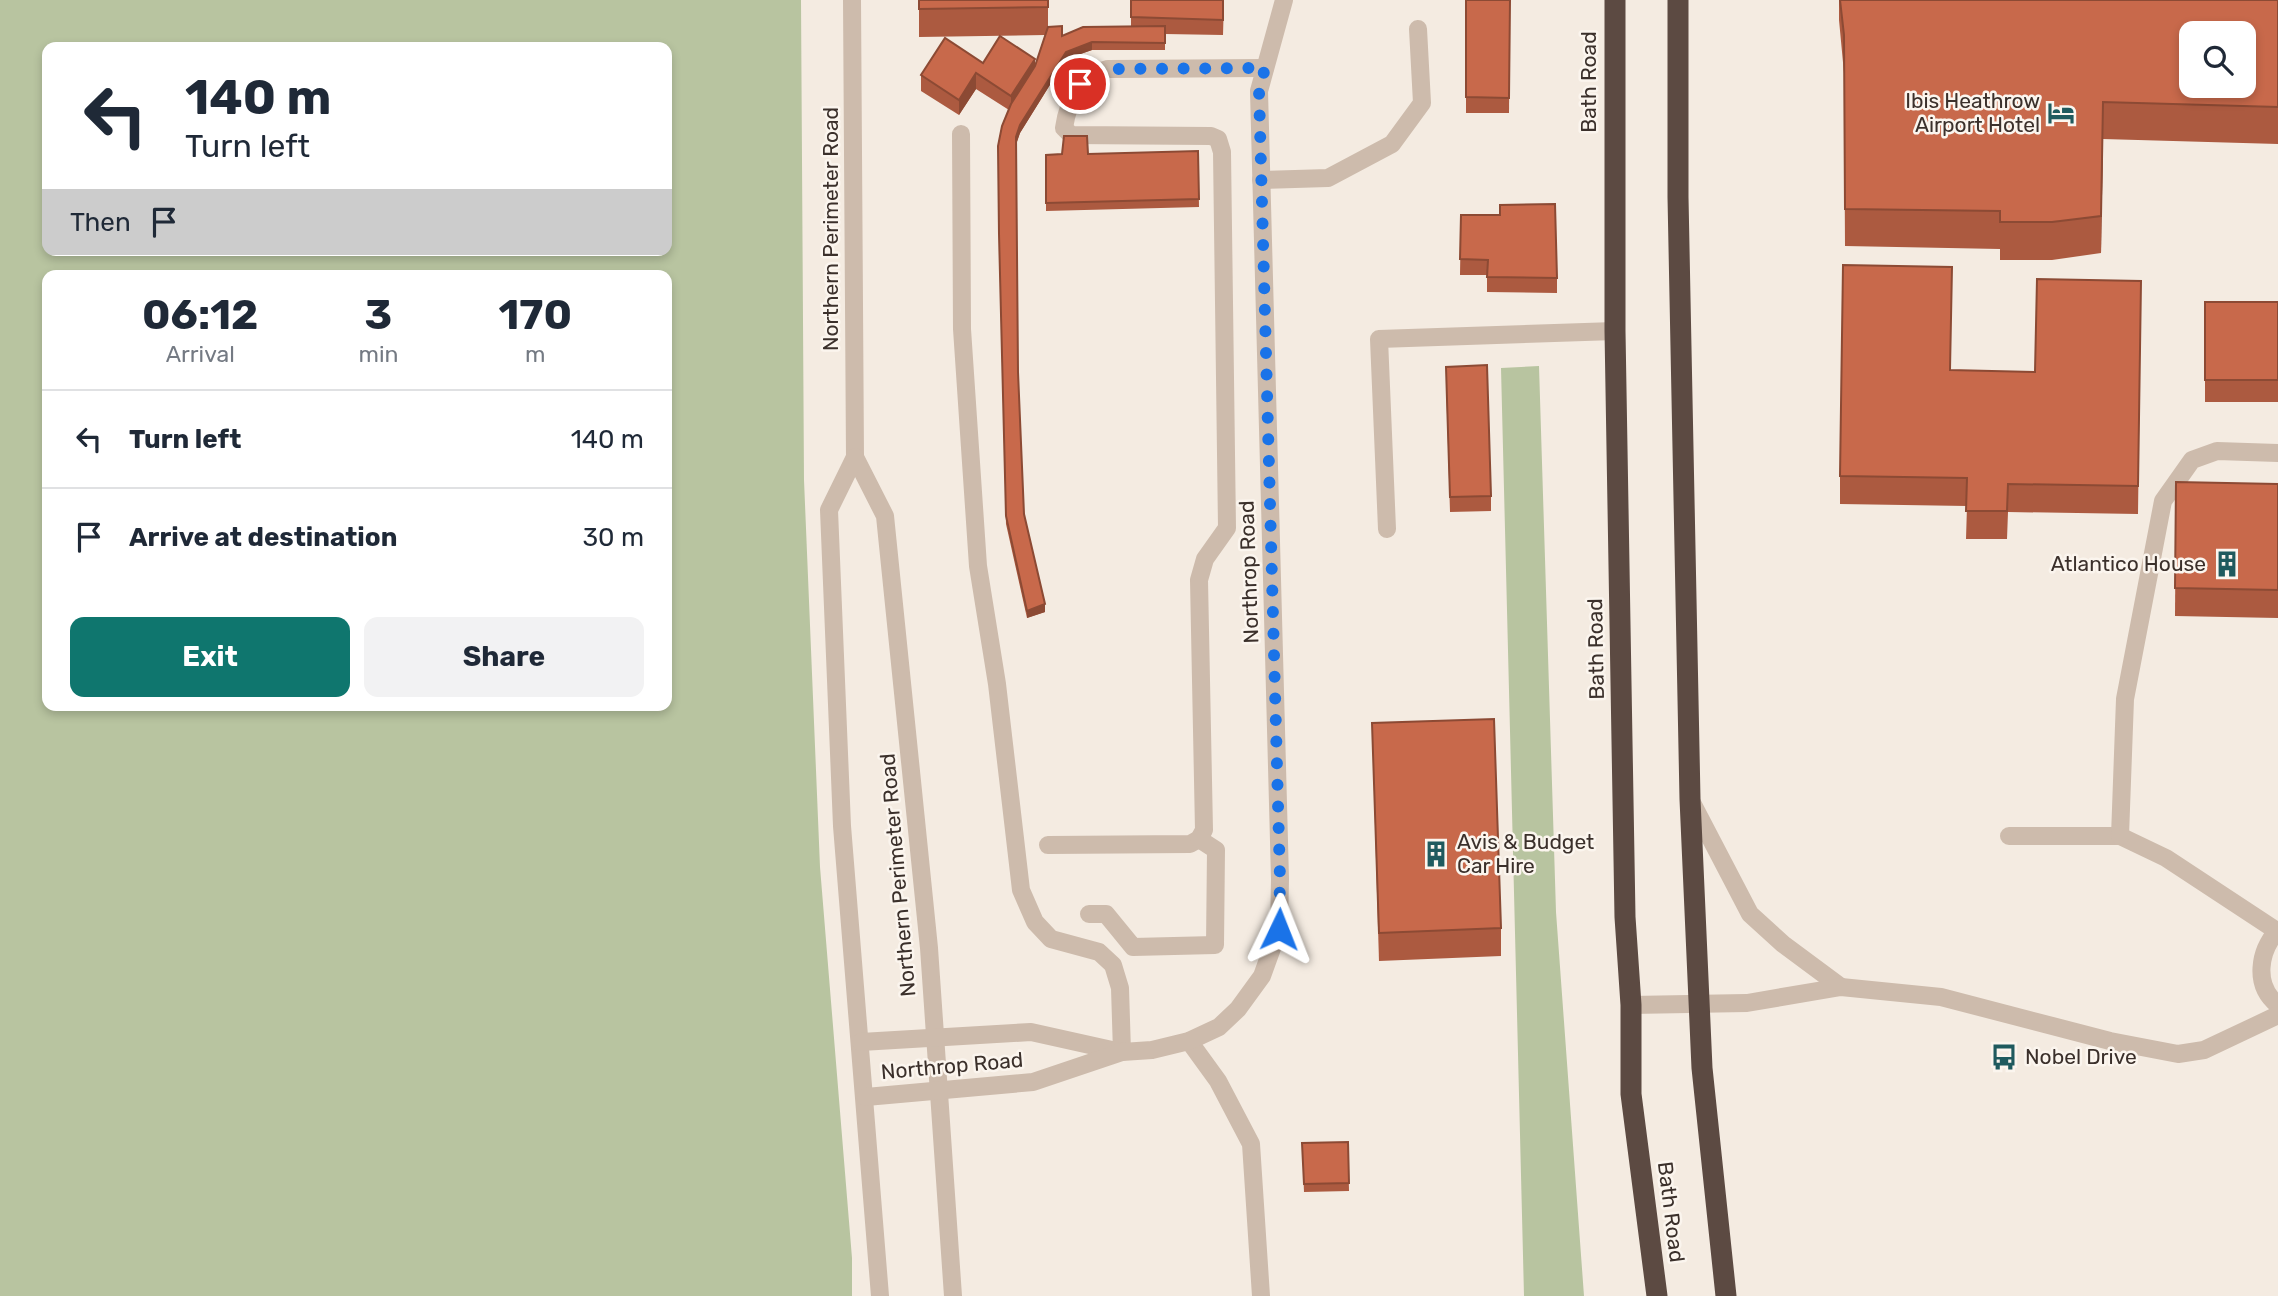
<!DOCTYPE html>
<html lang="en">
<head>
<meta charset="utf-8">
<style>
  body { margin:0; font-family:Rubik,sans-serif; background:#f2f2f3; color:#1f2937; height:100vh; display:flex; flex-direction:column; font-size:26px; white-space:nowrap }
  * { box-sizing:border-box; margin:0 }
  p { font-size:23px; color:#747a83 }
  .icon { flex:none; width:38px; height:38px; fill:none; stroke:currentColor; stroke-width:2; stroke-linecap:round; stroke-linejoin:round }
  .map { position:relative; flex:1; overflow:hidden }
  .sheet { position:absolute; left:42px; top:270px; width:630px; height:441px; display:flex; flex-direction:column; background:#fff; border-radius:14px; box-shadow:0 4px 10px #0003 }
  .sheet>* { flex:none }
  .guide { position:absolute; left:42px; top:42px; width:630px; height:214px; border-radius:14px; box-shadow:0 4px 10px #0003; background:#fff; color:#1f2937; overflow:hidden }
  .tools { position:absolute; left:2179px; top:21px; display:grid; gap:14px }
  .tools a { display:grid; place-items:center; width:77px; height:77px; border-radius:14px; background:#fff; box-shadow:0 4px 10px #0003; font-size:35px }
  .pin { position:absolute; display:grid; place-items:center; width:60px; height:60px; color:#fff; margin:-30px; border:4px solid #fff; border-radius:50%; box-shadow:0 2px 7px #0007 }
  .me { position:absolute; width:77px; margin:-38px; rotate:2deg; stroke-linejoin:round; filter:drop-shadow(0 0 5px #0008) }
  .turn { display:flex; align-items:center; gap:24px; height:147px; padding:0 28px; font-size:32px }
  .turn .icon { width:91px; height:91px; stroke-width:2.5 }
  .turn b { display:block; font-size:49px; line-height:60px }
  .then { display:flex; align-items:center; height:66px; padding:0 28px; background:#0003; gap:14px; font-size:26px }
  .eta { display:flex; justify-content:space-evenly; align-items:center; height:119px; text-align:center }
  .eta b { font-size:42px; font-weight:700; line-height:49px }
  .action { display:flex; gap:14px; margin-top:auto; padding:14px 28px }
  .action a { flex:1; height:80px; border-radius:14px; background:#0f766e; color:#fff; font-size:28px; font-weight:700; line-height:80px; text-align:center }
  .action a+a { background:#f2f2f3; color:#1f2937 }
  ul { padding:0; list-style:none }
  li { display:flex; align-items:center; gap:21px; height:98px; padding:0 28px; border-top:2px solid #e0e1e3 }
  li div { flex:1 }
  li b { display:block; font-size:26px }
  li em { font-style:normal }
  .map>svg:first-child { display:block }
</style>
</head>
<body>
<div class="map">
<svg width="2278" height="1296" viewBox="0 0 2278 1296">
  <rect width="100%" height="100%" fill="#f4ebe1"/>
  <g fill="#b8c4a0" fill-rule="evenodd">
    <path d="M0,0H801L804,480L820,867L852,1258V1296H0ZM47,47H667V250H47ZM47,275H667V705H47Z"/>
    <polygon points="1539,366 1556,912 1584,1296 1524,1296 1501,368"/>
  </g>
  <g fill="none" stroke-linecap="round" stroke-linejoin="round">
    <g stroke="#cdbbac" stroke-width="18">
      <polyline points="852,0 855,457 885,516 929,948 953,1296"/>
      <polyline points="961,134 962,329 978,566 997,684 1021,890 1035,922 1051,939 1099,952 1113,965 1120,988 1122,1052"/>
      <polyline points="1261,180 1328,178 1392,144 1422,103 1418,29"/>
      <polyline points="855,457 829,510 842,826 880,1296"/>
      <polyline points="1387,529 1379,339 1615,331"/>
      <polyline points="1690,799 1750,914 1783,944 1841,987"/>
      <polyline points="2009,836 2120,836 2166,858 2277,931"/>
      <polyline points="2120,836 2125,699 2163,501 2192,460 2217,451 2278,453"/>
      <path d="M1048,845L1190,844L1199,839L1204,830L1199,580L1205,559L1227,528L1222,152L1218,139L1211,136L1071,135L1064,128C1068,100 1081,77 1108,69L1265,68"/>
      <polyline points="1089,914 1106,914 1133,947 1215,945 1216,850 1199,839"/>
      <path d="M2278,930C2259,951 2253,985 2278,1005"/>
      <polyline points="1631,1005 1747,1003 1841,987 1941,997 2110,1041 2178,1054 2204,1050 2278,1015"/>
      <polyline points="1189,1041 1218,1081 1251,1144 1261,1296"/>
      <polyline points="861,1042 1031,1032 1121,1052"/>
      <polyline points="866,1097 1033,1082 1122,1052 1152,1050 1189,1041 1219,1027 1238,1009 1262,976 1279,929 1280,879 1259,91 1284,0"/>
    </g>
    <g stroke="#5c4a42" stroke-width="21">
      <polyline points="1615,0 1615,331 1625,917 1631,1005 1631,1094 1657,1296"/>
      <polyline points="1678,0 1678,197 1690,799 1702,1068 1726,1296"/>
    </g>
  </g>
  <g fill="#ac5a40">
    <polygon points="919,0 1048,0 1048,27 1062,36 1131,26 1131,0 1224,0 1223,35 1165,34 1165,50 1092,50 1066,59 1020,133 1016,144 1018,372 1024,514 1045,612 1027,618 1006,524 999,242 1009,110 976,89 959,115 921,91 921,75 983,63 1035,66 1045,35 919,37"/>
    <polygon points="1466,0 1510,0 1509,113 1466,113"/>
    <polygon points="1839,0 2278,0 2278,144 2103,139 2101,253 2052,260 2000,260 2000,249 1845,246 1844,73 1839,20"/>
    <polygon points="1198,151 1199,207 1046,211 1046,155"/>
    <polygon points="1461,215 1557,278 1557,293 1487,292 1487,275 1460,275"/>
    <polygon points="2141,281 2138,514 2008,512 2007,539 1966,539 1967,506 1840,504 1840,476 1951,370 2035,372"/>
    <rect x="2205" y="302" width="73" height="100"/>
    <polygon points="1446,382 1491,496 1491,511 1450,512"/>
    <polygon points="2176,482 2278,484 2278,618 2175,616"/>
    <polygon points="1372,723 1501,928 1501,956 1379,961"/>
    <polygon points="1348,1142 1349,1191 1304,1192 1302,1143"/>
  </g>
  <g fill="#8c4a34">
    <polygon points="1092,42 1092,50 1066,59 1020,133 1016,145 1016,137 1020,125 1066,52"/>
    <polygon points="1035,59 1035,74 1011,112 1011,96"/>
    <polygon points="976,73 976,89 959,115 959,100"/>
    <polygon points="2103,102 2103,139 2101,253 2101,216"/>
    <polygon points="1045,604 1045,612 1027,618 1027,611"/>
  </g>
  <g fill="#c8694b" stroke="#8c4a34" stroke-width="2" fill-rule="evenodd">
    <polygon points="919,0 1048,0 1048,7 919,9"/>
    <polygon points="1131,0 1223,0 1223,20 1131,17"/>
    <polygon points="1466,0 1510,0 1509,98 1466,97"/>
    <path d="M1840,0H2278V107L2103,102L2101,216L2052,222H2000V211L1845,209L1844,35ZM2191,33H2244V86H2191Z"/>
    <polygon points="1062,26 1062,36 1083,27 1165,26 1165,43 1092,42 1066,52 1020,125 1016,137 1018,372 1024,514 1045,604 1027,611 1006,516 999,234 998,146 1002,126 1011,104 1035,66 1048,27"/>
    <polygon points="1000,36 1035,59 1011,96 976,73 959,100 921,75 945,38 983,63"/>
    <polygon points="1064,136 1087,136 1088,154 1198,151 1199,199 1046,203 1046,155 1062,154"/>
    <polygon points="1555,204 1557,278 1487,277 1488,260 1460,259 1461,215 1500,215 1500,205"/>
    <polygon points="1843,265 1952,267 1950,370 2035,372 2037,279 2141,281 2138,486 2008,484 2007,511 1966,511 1967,478 1840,476"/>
    <rect x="2205" y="302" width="73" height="78"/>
    <polygon points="1487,365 1491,496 1450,497 1446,367"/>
    <polygon points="2176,482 2278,484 2278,590 2175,588"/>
    <polygon points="1494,719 1501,928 1379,933 1372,723"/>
    <polygon points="1348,1142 1349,1183 1304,1184 1302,1143"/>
  </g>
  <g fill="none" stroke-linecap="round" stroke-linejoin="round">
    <polyline stroke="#1a73e8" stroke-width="12" stroke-dasharray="0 21.6" points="1080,84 1092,74 1108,69 1265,68 1259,91 1280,879 1279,929"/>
  </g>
  <defs>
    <g id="hotel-bare" transform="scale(2.1)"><path d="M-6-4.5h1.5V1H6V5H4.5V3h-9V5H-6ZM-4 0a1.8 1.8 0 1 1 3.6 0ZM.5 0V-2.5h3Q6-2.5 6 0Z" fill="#1f5a5e" stroke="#fbf5ee" stroke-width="2.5" paint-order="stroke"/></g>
    <g id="building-bare" transform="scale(2.1)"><path d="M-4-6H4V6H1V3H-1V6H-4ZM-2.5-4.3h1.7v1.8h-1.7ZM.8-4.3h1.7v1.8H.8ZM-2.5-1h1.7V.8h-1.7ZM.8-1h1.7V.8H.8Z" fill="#1f5a5e" stroke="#fbf5ee" stroke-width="2.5" paint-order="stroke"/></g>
    <g id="bus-bare" transform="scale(2.1)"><path d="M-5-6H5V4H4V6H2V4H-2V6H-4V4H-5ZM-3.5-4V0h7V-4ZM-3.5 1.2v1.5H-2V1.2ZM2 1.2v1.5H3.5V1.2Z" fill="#1f5a5e" stroke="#fbf5ee" stroke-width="2.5" paint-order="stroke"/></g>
  </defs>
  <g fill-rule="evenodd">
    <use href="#hotel-bare" x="2061" y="113"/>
    <use href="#building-bare" x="2227" y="564"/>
    <use href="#building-bare" x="1436" y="854"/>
    <use href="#bus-bare" x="2004" y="1057"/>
  </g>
  <g text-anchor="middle" stroke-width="5" stroke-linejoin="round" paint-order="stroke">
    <g font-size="21" fill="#3b302b" stroke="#fbf5ee">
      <text transform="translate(1589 82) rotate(-90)" y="7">Bath Road</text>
      <text transform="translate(831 229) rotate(-90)" y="7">Northern Perimeter Road</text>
      <text transform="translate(1249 572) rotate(-92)" y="7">Northrop Road</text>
      <text transform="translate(1596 649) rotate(-91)" y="7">Bath Road</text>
      <text transform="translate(898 875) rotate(-95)" y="7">Northern Perimeter Road</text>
      <text transform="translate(952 1066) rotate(-5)" y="7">Northrop Road</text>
      <text transform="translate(1671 1212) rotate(83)" y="7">Bath Road</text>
    </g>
    <g font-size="21" fill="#3b302b" stroke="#fbf5ee" text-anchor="end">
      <text x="2040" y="108">Ibis Heathrow<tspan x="2040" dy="24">Airport Hotel</tspan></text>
      <text x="2206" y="571">Atlantico House</text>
      <text x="1457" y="849" text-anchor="start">Avis &amp; Budget<tspan x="1457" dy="24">Car Hire</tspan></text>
      <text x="2025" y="1064" text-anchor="start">Nobel Drive</text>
    </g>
  </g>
</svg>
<div class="tools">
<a><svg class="icon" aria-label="search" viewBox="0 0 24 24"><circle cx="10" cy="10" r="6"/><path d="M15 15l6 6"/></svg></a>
</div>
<div class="pin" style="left:1080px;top:84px;background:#d93025"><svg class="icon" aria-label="arrive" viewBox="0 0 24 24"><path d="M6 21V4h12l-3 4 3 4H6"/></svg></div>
<svg class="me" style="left:1279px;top:929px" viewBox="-20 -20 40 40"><path d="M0-17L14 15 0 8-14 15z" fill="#1a73e8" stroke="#fff" stroke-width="4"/></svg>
<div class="guide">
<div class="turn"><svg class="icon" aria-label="left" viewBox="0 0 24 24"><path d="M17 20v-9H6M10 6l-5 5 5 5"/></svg><div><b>140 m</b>Turn left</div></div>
<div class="then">Then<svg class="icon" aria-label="arrive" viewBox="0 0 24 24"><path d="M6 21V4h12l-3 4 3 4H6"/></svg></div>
</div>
<section class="sheet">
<div class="eta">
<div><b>06:12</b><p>Arrival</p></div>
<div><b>3</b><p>min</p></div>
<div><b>170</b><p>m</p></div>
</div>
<ul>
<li><svg class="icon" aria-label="left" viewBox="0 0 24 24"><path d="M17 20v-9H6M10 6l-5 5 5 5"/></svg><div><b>Turn left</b></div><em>140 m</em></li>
<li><svg class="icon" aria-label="arrive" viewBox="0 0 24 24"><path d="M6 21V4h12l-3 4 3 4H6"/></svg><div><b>Arrive at destination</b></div><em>30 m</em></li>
</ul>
<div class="action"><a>Exit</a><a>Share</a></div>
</section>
</div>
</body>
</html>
